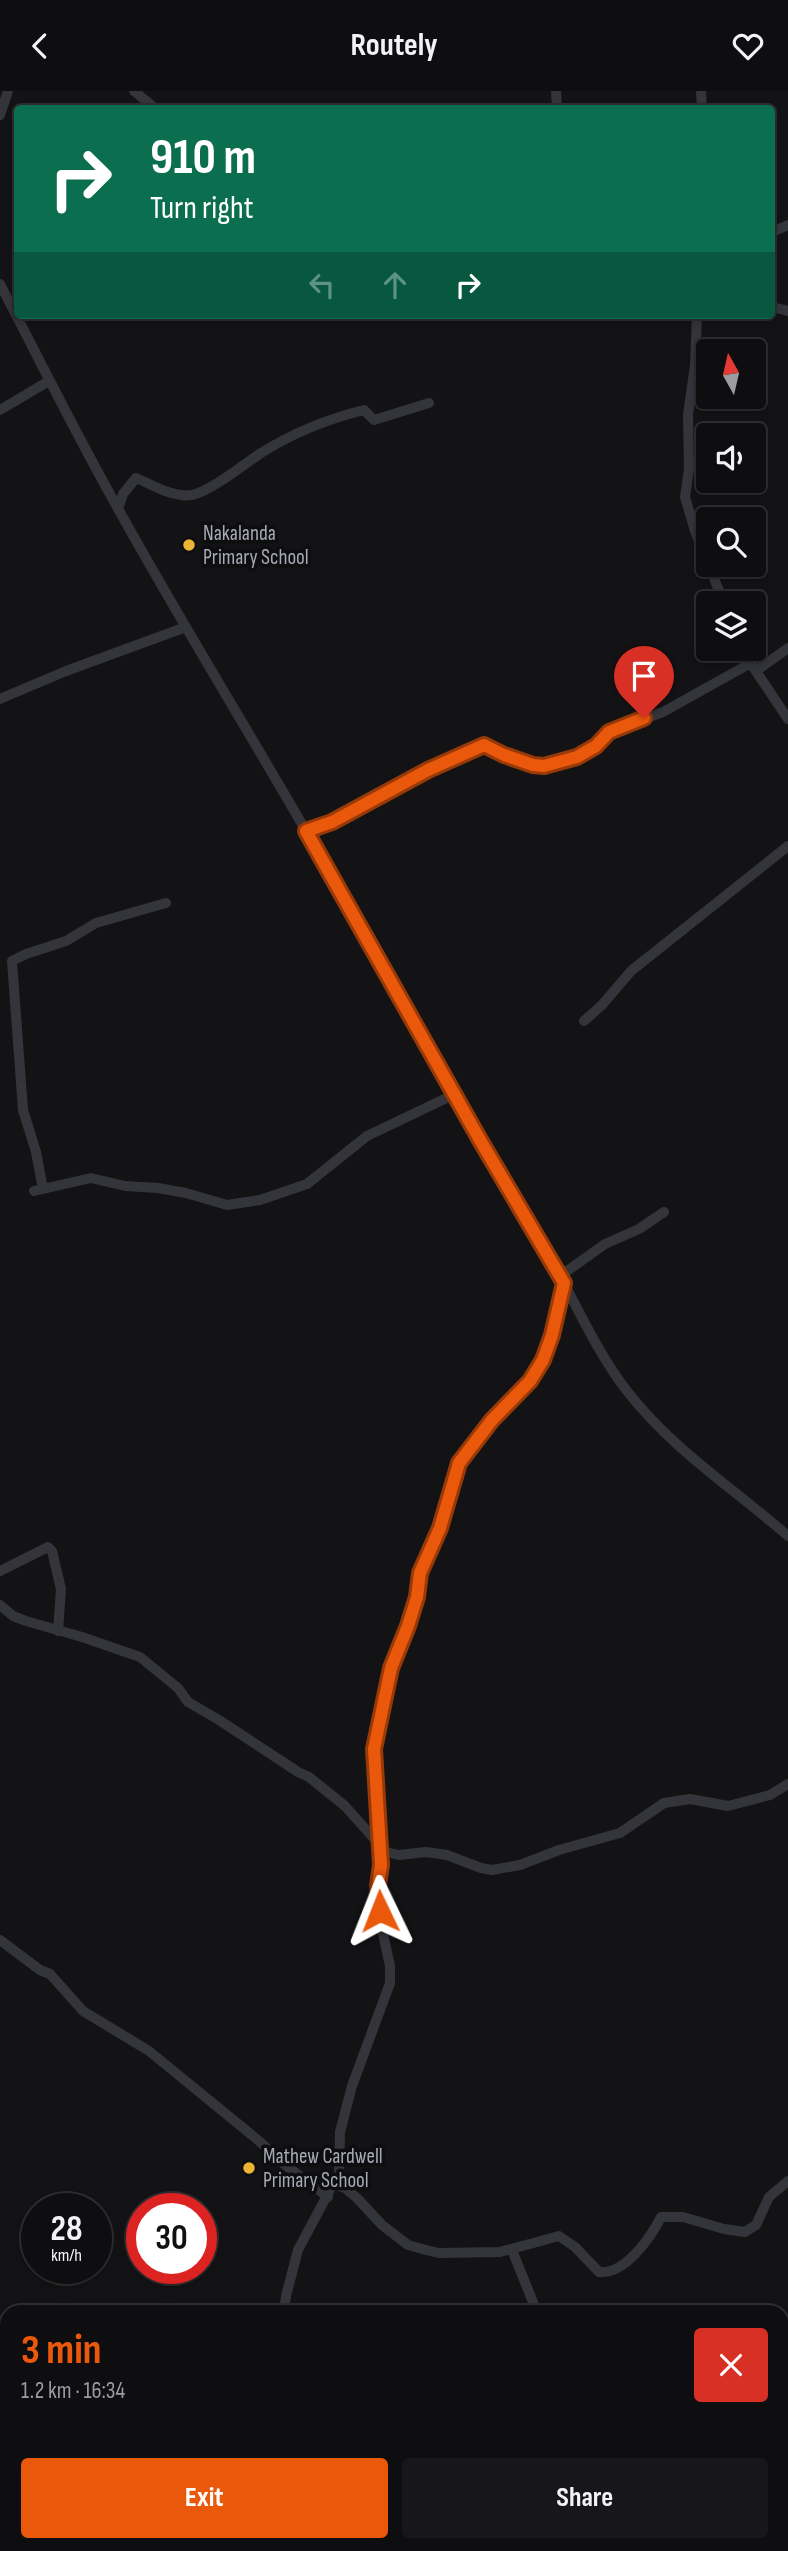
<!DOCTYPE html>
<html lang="en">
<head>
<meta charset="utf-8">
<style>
  body { margin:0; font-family:"Sofia Sans Condensed",sans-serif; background:#171719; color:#f1f3f6; height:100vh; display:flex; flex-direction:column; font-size:26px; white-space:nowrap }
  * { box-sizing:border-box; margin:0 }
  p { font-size:23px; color:#9b9c9f }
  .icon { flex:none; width:38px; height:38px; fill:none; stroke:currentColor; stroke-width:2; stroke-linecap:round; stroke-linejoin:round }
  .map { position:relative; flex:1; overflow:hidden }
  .drawer { position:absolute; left:0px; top:2214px; width:789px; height:247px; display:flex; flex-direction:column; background:#0e0e10; border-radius:21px 21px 0 0; box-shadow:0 4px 10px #0003,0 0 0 2px #2e2e30 }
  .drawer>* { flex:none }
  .banner { position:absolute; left:14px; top:14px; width:761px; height:214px; border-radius:7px; box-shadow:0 4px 10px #0003,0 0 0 2px #2e2e30; background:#0b6e4f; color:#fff; overflow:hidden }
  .needle { width:46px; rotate:352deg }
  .buttons { position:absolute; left:696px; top:248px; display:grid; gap:14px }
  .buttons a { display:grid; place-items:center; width:70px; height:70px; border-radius:7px; background:#0e0e10; box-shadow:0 4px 10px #0003,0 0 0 2px #2e2e30; font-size:35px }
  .speed { position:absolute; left:21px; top:2102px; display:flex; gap:14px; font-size:35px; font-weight:700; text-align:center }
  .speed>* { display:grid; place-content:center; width:91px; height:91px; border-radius:50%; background:#0e0e10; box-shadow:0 4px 10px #0003,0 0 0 2px #2e2e30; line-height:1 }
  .speed small { font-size:18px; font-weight:400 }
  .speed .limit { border:10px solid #d22; background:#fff; color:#111 }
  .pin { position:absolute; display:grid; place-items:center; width:60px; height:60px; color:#fff; margin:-72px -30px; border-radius:50% 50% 50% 0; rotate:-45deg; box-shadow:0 0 7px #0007 }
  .pin .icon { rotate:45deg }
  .me { position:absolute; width:77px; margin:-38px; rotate:358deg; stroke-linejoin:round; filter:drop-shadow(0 0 5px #0008) }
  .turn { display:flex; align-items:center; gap:24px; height:147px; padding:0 21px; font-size:32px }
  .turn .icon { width:91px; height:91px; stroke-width:2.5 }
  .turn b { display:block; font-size:49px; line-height:60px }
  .lanes { display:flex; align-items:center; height:66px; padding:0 21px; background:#0003; justify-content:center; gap:35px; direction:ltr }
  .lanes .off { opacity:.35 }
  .round { display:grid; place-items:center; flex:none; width:74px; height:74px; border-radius:7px; background:#171719 }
  .overview { display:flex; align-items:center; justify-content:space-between; height:119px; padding:0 21px }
  h1 { font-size:42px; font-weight:700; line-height:52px; color:#ea580c }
  .button { display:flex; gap:14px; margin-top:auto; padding:14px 21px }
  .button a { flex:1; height:80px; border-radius:7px; background:#ea580c; color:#fff; font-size:28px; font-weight:700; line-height:80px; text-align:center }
  .button a+a { background:#171719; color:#f1f3f6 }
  header { display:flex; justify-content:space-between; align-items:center; height:91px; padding:0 21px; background:#0e0e10; font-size:32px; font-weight:700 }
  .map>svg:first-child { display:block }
</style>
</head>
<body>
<header><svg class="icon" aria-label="back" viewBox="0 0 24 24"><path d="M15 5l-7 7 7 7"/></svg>Routely<svg class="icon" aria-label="heart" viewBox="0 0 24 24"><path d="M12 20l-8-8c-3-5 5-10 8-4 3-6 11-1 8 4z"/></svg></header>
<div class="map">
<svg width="788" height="2460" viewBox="0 0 788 2460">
  <rect width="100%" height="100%" fill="#131315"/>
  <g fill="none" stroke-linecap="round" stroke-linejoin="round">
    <g stroke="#34353a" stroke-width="10">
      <polyline points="134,0 156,18"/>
      <polyline points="556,0 557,18"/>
      <polyline points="701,0 702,18"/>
      <polyline points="0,24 8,0"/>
      <polyline points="772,141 788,134"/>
      <path d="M0,193C37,264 72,335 111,405C183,536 263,663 337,794C405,915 473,1037 545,1158C573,1205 593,1256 627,1300C672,1358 733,1397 788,1445"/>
      <polyline points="772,216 788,220"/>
      <polyline points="697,224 695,274 688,324 689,378 685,406 695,440 709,474"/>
      <polyline points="0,319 49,290"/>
      <path d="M118,418L123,403L136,387C153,394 173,407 192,404C211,400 243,374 261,362C293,342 327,328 364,319L374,329L429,312"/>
      <polyline points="709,474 724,513"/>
      <polyline points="741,558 788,628"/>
      <polyline points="756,580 788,557"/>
      <polyline points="0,608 66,580 186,536"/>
      <polyline points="306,740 332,731 428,679 484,655 504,664 533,674 544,675 577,666 596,655 609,641 663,621 751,572"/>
      <polyline points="584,930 602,914 631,880 788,755"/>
      <polyline points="43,1098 36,1061 23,1019 12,870 26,863 66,850 96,832 166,812"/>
      <polyline points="34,1100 91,1087 125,1095 158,1097 186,1102 227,1114 260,1109 307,1093 367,1045 455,1003"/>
      <polyline points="560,1185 605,1153 639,1138 664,1121"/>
      <polyline points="0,1480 48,1456 52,1460 61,1498 58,1540"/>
      <polyline points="0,1514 13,1525 26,1530 82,1546 140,1566 178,1597 188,1611 219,1629 298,1681 309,1686 345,1715 386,1761 399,1764 426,1761 447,1764 481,1777 492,1779 520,1774 559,1759 620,1742 664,1712 690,1708 728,1715 770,1704 788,1693"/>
      <polyline points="0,1849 40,1879 50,1883 83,1920 149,1960 259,2050 285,2074 328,2106"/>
      <path d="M334,2093L345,2097L357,2107L382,2134L408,2154L426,2159L439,2162L500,2161L559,2145L575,2156L599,2181C625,2184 651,2146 661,2126H683L724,2138L745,2141L756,2134L769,2106L788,2090"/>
      <polyline points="512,2159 537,2221"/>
      <polyline points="284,2221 286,2205 298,2159 339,2082 340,2041 352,1995 390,1892 390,1875 382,1838 378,1794 381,1774 374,1658 391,1577 408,1535 417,1506 420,1482 440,1437 459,1372 493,1329 530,1290 543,1269 552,1244 564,1192"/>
      <polyline points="782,2261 788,2245"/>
      <polyline points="689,2454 692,2460"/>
      <polyline points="250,2460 252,2454"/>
    </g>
  </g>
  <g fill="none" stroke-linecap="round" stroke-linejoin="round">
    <g stroke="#983908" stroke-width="18">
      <polyline id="route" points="380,1820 378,1794 381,1774 374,1658 391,1577 408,1535 417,1506 420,1482 440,1437 459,1372 492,1329 530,1290 543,1269 552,1244 564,1192 480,1049 306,740 332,731 428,679 484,654 504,664 533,674 544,675 577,666 596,655 609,641 644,627"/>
    </g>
    <use href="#route" stroke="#ea580c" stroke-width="12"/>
  </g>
  <g fill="#edb433" stroke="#0e0e10" stroke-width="2.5">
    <circle cx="189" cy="454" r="7"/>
    <circle cx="249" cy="2077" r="7"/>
  </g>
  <g text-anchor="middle" stroke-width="7" stroke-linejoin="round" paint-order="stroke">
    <g font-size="21" fill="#a5aab5" stroke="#0e0e10" text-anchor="start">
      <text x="203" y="449">Nakalanda<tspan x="203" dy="24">Primary School</tspan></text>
      <text x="263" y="2072">Mathew Cardwell<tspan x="263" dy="24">Primary School</tspan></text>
    </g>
  </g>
</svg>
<div class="buttons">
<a><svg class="needle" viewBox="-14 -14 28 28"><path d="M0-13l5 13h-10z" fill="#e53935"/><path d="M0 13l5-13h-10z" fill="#9b9c9f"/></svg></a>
<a><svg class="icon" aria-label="sound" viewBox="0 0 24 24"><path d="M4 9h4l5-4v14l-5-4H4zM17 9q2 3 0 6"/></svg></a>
<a><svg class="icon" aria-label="search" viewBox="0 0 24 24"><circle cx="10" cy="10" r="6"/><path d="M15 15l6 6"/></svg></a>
<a><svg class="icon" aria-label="layers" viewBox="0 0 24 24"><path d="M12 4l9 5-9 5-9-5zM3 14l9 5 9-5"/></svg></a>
</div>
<div class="speed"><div>28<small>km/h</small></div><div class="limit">30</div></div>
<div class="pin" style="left:644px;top:627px;background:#d93025"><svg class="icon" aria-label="arrive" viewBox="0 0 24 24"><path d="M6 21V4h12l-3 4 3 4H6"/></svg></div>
<svg class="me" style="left:380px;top:1820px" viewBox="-20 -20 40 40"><path d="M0-17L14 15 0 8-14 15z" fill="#ea580c" stroke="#fff" stroke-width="4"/></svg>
<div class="banner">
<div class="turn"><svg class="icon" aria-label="right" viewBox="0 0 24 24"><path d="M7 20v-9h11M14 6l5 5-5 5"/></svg><div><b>910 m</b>Turn right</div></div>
<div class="lanes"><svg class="icon off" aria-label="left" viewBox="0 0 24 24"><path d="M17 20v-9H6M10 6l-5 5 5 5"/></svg><svg class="icon off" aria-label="ahead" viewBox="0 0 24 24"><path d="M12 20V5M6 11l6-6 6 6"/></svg><svg class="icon" aria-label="right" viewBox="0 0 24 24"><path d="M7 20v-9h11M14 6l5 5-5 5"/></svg></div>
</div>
<section class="drawer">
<div class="overview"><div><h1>3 min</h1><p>1.2 km · 16:34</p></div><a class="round" style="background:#d93025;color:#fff"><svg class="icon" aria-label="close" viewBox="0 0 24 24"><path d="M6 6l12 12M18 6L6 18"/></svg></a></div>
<div class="button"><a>Exit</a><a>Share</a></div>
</section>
</div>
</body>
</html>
